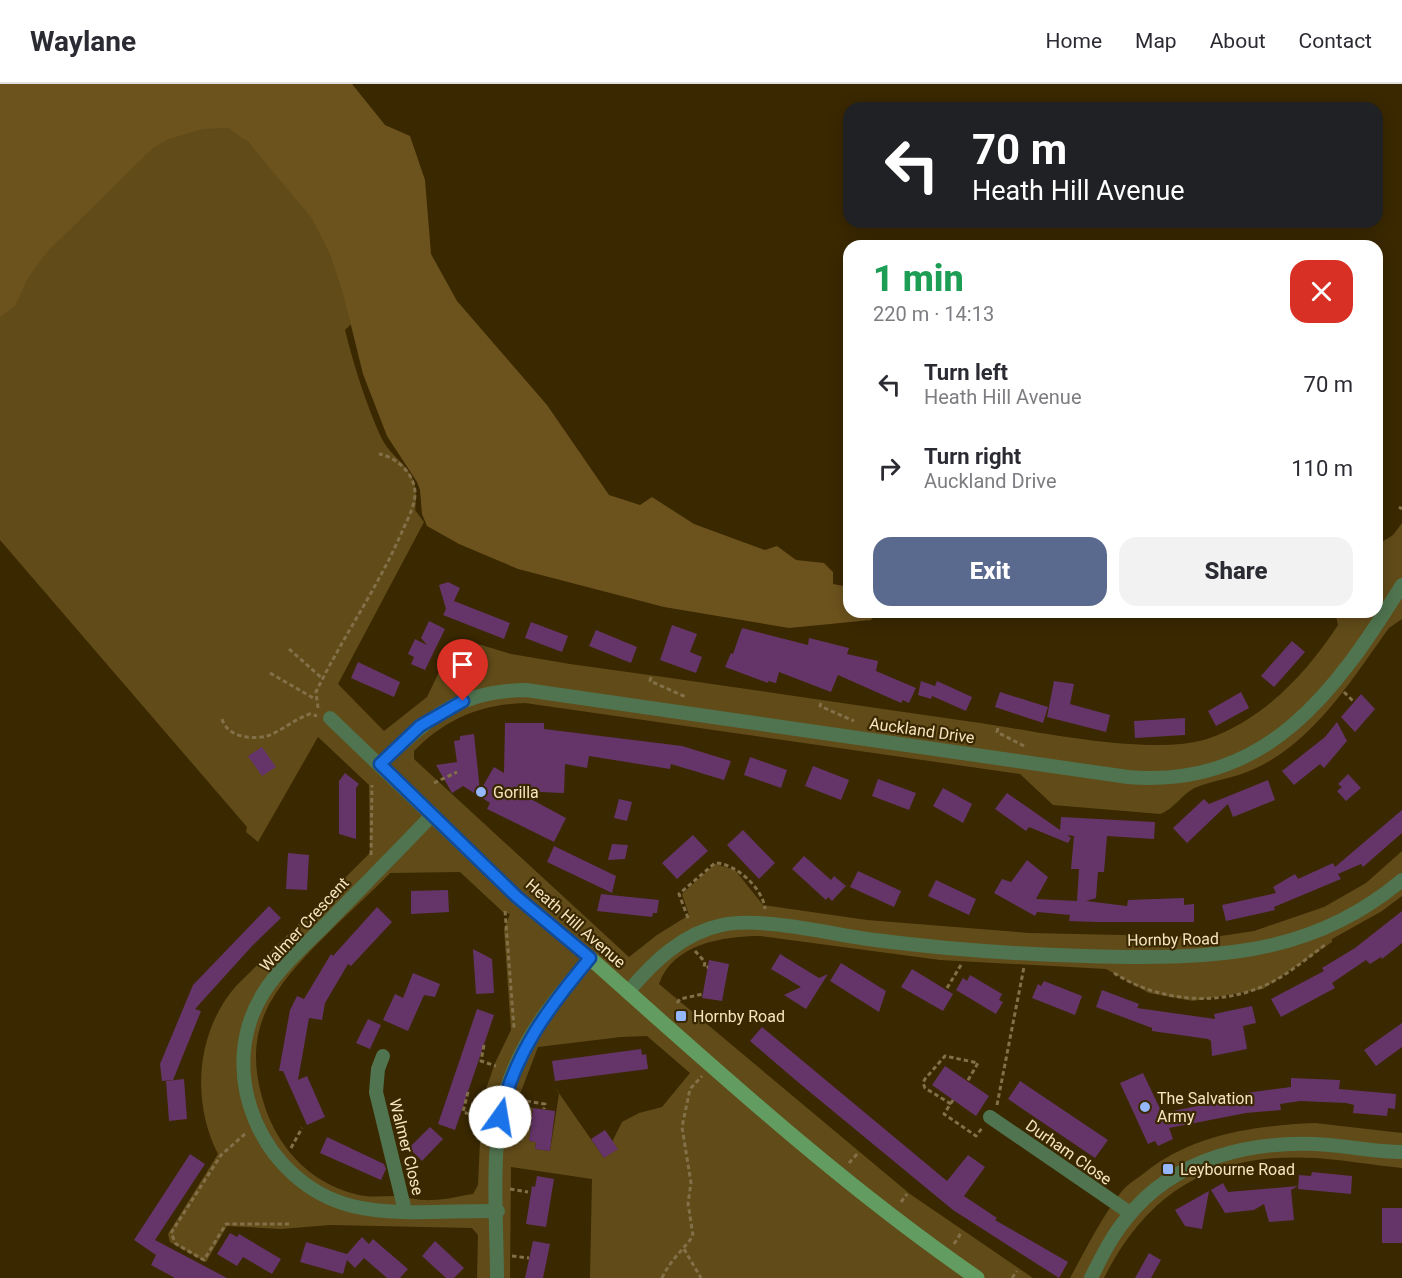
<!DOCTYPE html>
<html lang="en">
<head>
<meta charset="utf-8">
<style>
  body { margin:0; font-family:Roboto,sans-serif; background:#f2f2f3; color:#2b2b33; height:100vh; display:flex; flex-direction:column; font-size:22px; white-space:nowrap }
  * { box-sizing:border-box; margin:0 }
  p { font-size:20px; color:#7c7c81 }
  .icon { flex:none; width:33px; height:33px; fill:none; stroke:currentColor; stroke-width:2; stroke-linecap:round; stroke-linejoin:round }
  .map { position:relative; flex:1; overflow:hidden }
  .sheet { position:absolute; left:843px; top:156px; width:540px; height:378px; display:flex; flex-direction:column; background:#fff; border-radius:18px; box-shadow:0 3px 15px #0003 }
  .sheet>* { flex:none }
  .banner { position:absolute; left:843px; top:18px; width:540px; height:126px; border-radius:18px; box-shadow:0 3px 15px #0003; background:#202124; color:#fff; overflow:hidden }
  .pin { position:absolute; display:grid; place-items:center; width:51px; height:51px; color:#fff; margin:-62px -26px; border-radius:50% 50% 50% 0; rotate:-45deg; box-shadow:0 0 6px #0007 }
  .pin .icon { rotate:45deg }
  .me { position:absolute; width:66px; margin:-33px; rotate:13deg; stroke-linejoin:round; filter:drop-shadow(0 0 4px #0008) }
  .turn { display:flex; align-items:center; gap:21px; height:126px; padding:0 30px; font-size:27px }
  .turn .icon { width:78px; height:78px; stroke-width:2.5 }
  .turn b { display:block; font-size:42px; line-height:51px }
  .round { display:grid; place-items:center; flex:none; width:63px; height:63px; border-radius:18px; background:#f2f2f3 }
  .head { display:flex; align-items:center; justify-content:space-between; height:102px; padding:0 30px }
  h1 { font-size:36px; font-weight:800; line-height:45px; color:#1e9e55 }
  .action { display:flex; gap:12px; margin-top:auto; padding:12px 30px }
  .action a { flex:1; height:69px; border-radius:18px; background:#5a6a8e; color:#fff; font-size:24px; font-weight:800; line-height:69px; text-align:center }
  .action a+a { background:#f2f2f3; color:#2b2b33 }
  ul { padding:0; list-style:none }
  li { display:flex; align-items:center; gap:18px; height:84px; padding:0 30px }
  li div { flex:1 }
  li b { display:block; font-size:22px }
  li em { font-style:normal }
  header { display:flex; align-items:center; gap:36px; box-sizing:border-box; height:84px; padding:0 30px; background:#fff; border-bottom:2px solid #e1e1e2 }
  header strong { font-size:28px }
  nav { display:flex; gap:33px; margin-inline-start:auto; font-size:21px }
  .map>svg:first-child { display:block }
</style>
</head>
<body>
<header>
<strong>Waylane</strong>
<nav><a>Home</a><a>Map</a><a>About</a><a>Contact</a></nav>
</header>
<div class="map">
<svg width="1402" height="1194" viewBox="0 0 1402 1194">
  <rect width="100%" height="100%" fill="#3a2800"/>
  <g fill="#614b19" fill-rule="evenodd">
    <path d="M194,0L386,207L345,246C354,282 365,317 380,351C394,382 422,380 415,426L424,438L338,600L384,647L427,613L454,557L462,555L511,570L570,580C709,599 848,620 987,640C1044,649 1153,672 1207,655C1263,636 1306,590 1338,541L1335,528H1377V461L1393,451L1402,439V535L1389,544C1352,595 1314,658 1254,685C1235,694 1215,696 1197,703C1183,708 1175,725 1160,730L1053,721L1020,690L525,619C481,620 445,635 414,667V675L629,873L657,851L689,831L682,810L715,780L735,786L763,821L867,836L1029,849L1214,853L1254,847L1324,823L1366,799L1402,767V812L1382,827L1332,855V858L1263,905L1193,917L1149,909L1106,885L940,876L760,852C724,852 672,860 659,900L910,1110L1033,1194H590L592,1095L511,1083L510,1194H477L478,1151L472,1144L330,1141L281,1145L227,1142L206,1178L170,1158L168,1150L218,1070C191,1017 196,948 236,902L370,769L369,701L318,653L258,758L246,748L247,743L0,456V209ZM460,788L503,828L510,830L504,845L511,946L495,979L485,1008L481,1035L478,1101L473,1110C459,1112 446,1116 432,1116C420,1117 408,1113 396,1112C382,1112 368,1114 355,1110C307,1098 274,1059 262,1013C254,985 253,957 265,929C286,881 353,828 390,789ZM647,952L690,989L662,1023L639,1029L622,1038L604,1074L554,1002L559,1010L550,1067L535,1065L536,1058L529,1057L533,1024L517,1018L538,963L621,953Z"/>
    <path d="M1315,1039L1402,1049V1084C1373,1081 1344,1076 1316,1074C1215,1068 1149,1105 1104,1194H1070C1086,1165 1101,1134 1122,1107C1127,1101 1136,1095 1143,1090C1192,1050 1253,1042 1315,1039Z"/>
  </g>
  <polygon fill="#6c531e" points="0,0 352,0 385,41 410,52 425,96 431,170 457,217 547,321 609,411 640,421 652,413 694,440 765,466 777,462 796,476 824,479 833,488 833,500 849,503 849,528 878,528 871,536 789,544 664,523 518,485 459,460 427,442 422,430 420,406 417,398 387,352 363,290 343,209 330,170 311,133 248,58 228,44 203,45 168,55 153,64 47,168 28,194 15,222 0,233"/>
  <g fill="#653569">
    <polygon points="448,498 460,504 454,517 510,539 504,555 443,531 446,525 439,501"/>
    <polygon points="429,537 445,545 425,586 411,580 414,573 408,570 415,555 427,561 421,554"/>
    <polygon points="531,538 568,552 562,568 525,554"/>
    <polygon points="672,541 697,550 690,568 702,573 696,589 660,576"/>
    <polygon points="742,544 808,561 809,554 849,564 847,570 878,577 876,587 916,604 909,619 903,616 901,619 838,591 831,608 779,588 776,599 768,597 768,599 725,583 731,569 733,570"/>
    <polygon points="596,546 637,563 631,579 589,562"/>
    <polygon points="1292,557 1305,568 1274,603 1261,592"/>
    <polygon points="358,578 400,598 394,613 351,594"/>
    <polygon points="921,597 935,602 937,597 972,613 966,627 932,612 931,615 918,611"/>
    <polygon points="1054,597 1074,600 1070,620 1110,631 1106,648 1047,633"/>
    <polygon points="1000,608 1048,623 1043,639 995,623"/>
    <polygon points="1241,608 1249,624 1216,642 1208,627"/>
    <polygon points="1361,610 1375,625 1355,648 1341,633"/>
    <polygon points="1185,634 1185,651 1135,654 1134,637"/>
    <polygon points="1337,638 1347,657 1324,684 1320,680 1294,701 1282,687 1325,653"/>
    <polygon points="505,639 544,639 544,645 682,662 731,677 724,696 671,680 670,685 589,672 587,684 565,680 564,709 516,707 566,734 554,758 487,725 490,719 463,702 452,709 436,681 457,678 454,657 460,656 460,652 474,650 480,707 494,683 504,689"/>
    <polygon points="262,663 276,683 262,692 248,672"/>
    <polygon points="750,673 787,686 781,704 744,691"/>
    <polygon points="813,682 849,696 841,716 805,702"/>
    <polygon points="345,689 359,700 356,704 356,755 339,750 339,697"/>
    <polygon points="1348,690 1361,704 1346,717 1337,707 1342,703 1338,700"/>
    <polygon points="878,695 916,709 909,726 872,712"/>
    <polygon points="1268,696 1275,716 1233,733 1228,720 1187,759 1173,744 1204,715 1209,720"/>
    <polygon points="943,704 972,720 963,739 933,722"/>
    <polygon points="1007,709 1060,746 1061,733 1155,738 1154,755 1107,752 1104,788 1098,788 1096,814 1086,817 1127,822 1128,816 1184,814 1184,821 1194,820 1194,838 1095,838 1069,837 1070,831 1037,828 1035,832 994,809 1002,795 1011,798 1027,776 1048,793 1036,815 1077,817 1079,785 1071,785 1074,752 1067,751 1071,754 1068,759 1029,743 1026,747 995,725"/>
    <polygon points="619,715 632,718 627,737 614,734"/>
    <polygon points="1402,726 1402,749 1363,783 1361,780 1338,790 1341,795 1274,823 1275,826 1226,837 1222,821 1276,809 1273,803 1295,790 1298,795 1333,779 1335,783"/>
    <polygon points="743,746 775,779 759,795 727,761"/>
    <polygon points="693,751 708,767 677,795 662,779"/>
    <polygon points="612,760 628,761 625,775 608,776"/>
    <polygon points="554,762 616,792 612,809 547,778"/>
    <polygon points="288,769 309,771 307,806 286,805"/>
    <polygon points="804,772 831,796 834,792 846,802 832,817 828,813 826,816 792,785"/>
    <polygon points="858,787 901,807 894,823 850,803"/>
    <polygon points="936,796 976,815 969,831 928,812"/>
    <polygon points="448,806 449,828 411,830 411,807"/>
    <polygon points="601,810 659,816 657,829 653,829 652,833 597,827"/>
    <polygon points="269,822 281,834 253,861 195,925 201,927 173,996 162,997 160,980 193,901"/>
    <polygon points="377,823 392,838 351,882 348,880 325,919 322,936 309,934 298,996 307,992 325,1033 307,1041 283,987 279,987 290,926 297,912 304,915 331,870 333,872"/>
    <polygon points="1402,827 1402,859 1382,875 1381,873 1370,880 1366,876 1332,899 1335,904 1281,933 1271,915 1324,887 1322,884 1355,864"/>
    <polygon points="473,865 492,875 494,909 476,910"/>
    <polygon points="780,870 819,894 828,890 806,925 784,911 801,903 771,885"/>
    <polygon points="709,876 729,880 722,917 702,914"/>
    <polygon points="841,879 886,907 879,928 830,897"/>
    <polygon points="912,885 953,910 943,927 901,903"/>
    <polygon points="413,889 440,900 435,913 424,911 408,947 383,936 395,910 403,914"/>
    <polygon points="970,891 1002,910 999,916 1003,918 996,930 956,906 963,894 967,897"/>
    <polygon points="1044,897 1082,912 1075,931 1032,914 1038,900 1041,902"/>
    <polygon points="1102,906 1139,920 1137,924 1215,935 1214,930 1252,922 1256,939 1243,942 1247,965 1212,972 1211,957 1208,955 1152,947 1152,944 1096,923"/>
    <polygon points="477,925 494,931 455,1046 438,1040"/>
    <polygon points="368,935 381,941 370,965 356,959"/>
    <polygon points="1402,939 1402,963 1376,982 1364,966"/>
    <polygon points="762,943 947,1097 968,1071 985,1083 964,1112 997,1134 995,1136 1068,1178 1059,1194 953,1126 799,999 750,957"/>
    <polygon points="641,965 642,971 646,970 648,985 555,997 552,977"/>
    <polygon points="945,982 989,1012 976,1032 932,1001"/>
    <polygon points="1143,989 1162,1029 1238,1014 1238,1010 1291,1003 1291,994 1340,996 1339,1005 1396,1010 1395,1025 1388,1024 1387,1032 1353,1029 1354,1021 1346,1019 1300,1017 1280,1020 1281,1026 1246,1029 1169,1044 1173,1055 1158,1062 1155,1057 1148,1060 1120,999"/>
    <polygon points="184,995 187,1035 169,1037 166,997"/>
    <polygon points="1020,997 1108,1056 1095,1074 1008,1015"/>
    <polygon points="533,1024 555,1027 550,1067 535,1065 536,1058 529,1057"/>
    <polygon points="430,1043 443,1055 422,1077 409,1064"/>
    <polygon points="605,1046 618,1065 604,1074 591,1055"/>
    <polygon points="327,1053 384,1080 386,1085 381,1096 320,1069"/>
    <polygon points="190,1070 205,1080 155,1156 227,1194 175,1194 151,1181 156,1171 134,1156"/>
    <polygon points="1312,1088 1352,1092 1351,1110 1298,1105 1299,1091 1311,1092"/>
    <polygon points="537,1092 554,1095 546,1143 526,1140 532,1102 535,1103"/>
    <polygon points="1223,1099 1228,1108 1298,1102 1291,1106 1294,1136 1269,1138 1264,1120 1254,1126 1225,1129 1211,1106"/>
    <polygon points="1209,1107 1202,1145 1185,1142 1175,1126"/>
    <rect x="1382" y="1124" width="20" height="35"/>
    <polygon points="230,1149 237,1153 239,1150 281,1175 272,1190 243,1173 237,1182 217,1170"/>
    <polygon points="362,1153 369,1160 373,1155 408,1185 400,1194 387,1194 364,1174 355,1184 347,1176 343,1190 300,1178 306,1158 347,1170"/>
    <polygon points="435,1157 464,1184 454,1194 446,1194 422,1172"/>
    <polygon points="533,1157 550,1160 543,1194 525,1194"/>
    <polygon points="1149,1169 1161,1176 1151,1194 1135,1194"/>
  </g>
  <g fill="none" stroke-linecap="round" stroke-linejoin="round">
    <g stroke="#827049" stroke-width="3" stroke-dasharray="4.5 3" stroke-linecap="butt">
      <polyline points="1399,423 1402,425"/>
      <polyline points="289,565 323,595"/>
      <polyline points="270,589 315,615"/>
      <polyline points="651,593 650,597 686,613"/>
      <polyline points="1344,608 1354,618"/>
      <polyline points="821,619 820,622 854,637"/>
      <path d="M318,624L316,608C342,554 377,505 401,450C406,438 414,425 415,411C416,391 397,373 379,370"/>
      <path d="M222,635C227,653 252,656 267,652C282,647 294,635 310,630L317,632"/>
      <polyline points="998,644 997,648 1024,662"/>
      <polyline points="434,699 457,688"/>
      <polyline points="371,771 372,701"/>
      <polyline points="505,827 514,944"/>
      <path d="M688,834L679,810L715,779C735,779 763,804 765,825"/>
      <polyline points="695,867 705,878 704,883 708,883"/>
      <path d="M1114,889C1159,918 1220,923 1268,900C1289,890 1307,874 1325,861"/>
      <polyline points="947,904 961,881"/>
      <polyline points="677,919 680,915 703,910"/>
      <polyline points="484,961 481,977 496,982"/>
      <polyline points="468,1008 463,1028 483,1034"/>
      <polyline points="519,1016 545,1020 544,1025"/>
      <polyline points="953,1016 944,1030 976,1052 982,1044"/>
      <polyline points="951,1020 925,1004 923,999 925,995 945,972 978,979 967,998"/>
      <polyline points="997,1021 1024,883"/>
      <polyline points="515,1038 531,1040"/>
      <polyline points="245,1050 221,1071 171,1149 176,1160 204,1176 226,1140 289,1140"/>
      <polyline points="291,1064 302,1044"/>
      <polyline points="849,1079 858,1069"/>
      <polyline points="510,1105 528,1108"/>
      <polyline points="901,1118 907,1110"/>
      <polyline points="954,1160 961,1149"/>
      <polyline points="684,1165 701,1194"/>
      <polyline points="512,1172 529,1174"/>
      <path d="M662,1194C669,1178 682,1167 693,1152L688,1119L691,1099L682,1043L690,1005L702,992"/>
      <polyline points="1012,1194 1017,1187"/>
    </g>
    <g stroke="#50744f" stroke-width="14">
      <path d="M330,634L517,813L590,874C559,910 528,947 511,992C488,1052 497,1130 497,1194"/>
      <path d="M380,680C429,635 455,607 526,606L1128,693C1267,705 1336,607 1402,501"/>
      <path d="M433,730C397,768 361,804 325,841C304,862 280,883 264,908C213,988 262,1099 352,1122C398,1133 451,1126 498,1127"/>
      <path d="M628,908C653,878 683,849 722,841C759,832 835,851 875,856C960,867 1044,872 1129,873C1232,874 1320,865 1402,796"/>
      <polyline points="383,972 378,985 376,1008 405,1127"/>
      <polyline points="990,1033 1130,1129"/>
      <path d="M1091,1194C1101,1174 1111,1153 1126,1135C1174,1073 1254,1055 1329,1061C1353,1063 1377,1068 1402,1068"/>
    </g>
    <path stroke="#629c61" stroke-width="15" d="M590,874C715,985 839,1099 977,1194"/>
  </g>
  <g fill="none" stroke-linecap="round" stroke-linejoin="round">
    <g stroke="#114b97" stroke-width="15">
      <path id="route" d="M463,617L420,642L380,680L517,813L590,874C549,923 514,969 500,1033"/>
    </g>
    <use href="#route" stroke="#1a73e8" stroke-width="10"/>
  </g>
  <g fill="#94b7fd" stroke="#3a2800" stroke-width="2">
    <circle cx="481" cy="708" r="6"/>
    <rect x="675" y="926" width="12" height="12" rx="3"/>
    <circle cx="1145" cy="1023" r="6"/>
    <rect x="1162" y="1079" width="12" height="12" rx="3"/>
  </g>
  <g text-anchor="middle" stroke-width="4.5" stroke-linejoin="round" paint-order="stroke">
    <g font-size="16" fill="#f7e4c0" stroke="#3a2800">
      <text transform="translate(922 646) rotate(8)" y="6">Auckland Drive</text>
      <text transform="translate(576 839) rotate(41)" y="6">Heath Hill Avenue</text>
      <text transform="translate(304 840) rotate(-47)" y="6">Walmer Crescent</text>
      <text transform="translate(1173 855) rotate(-1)" y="6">Hornby Road</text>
      <text transform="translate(407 1063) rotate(76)" y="6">Walmer Close</text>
      <text transform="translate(1069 1068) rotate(35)" y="6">Durham Close</text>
    </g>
    <g font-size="16" fill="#f7e4c0" stroke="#3a2800" text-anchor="start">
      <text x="493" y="714">Gorilla</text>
      <text x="693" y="938">Hornby Road</text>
      <text x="1157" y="1020">The Salvation<tspan x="1157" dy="18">Army</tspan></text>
      <text x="1180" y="1091">Leybourne Road</text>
    </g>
  </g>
</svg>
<div class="pin" style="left:463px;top:617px;background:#d93025"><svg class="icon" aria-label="arrive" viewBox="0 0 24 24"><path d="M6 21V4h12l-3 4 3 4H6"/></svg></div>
<svg class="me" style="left:500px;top:1033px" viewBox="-20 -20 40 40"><circle r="19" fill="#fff"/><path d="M0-13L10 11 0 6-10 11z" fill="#1a73e8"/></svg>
<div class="banner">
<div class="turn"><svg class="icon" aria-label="left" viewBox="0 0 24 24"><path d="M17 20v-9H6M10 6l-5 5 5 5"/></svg><div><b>70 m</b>Heath Hill Avenue</div></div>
</div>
<section class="sheet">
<div class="head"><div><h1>1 min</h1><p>220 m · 14:13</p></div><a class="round" style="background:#d93025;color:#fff"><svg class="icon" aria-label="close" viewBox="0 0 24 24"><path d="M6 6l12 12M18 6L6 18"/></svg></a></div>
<ul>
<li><svg class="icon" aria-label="left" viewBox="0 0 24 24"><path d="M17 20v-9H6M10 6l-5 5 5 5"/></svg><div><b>Turn left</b><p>Heath Hill Avenue</p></div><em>70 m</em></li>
<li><svg class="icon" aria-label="right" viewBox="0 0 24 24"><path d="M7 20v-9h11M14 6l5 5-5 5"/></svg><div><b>Turn right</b><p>Auckland Drive</p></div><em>110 m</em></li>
</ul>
<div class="action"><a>Exit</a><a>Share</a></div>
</section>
</div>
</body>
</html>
